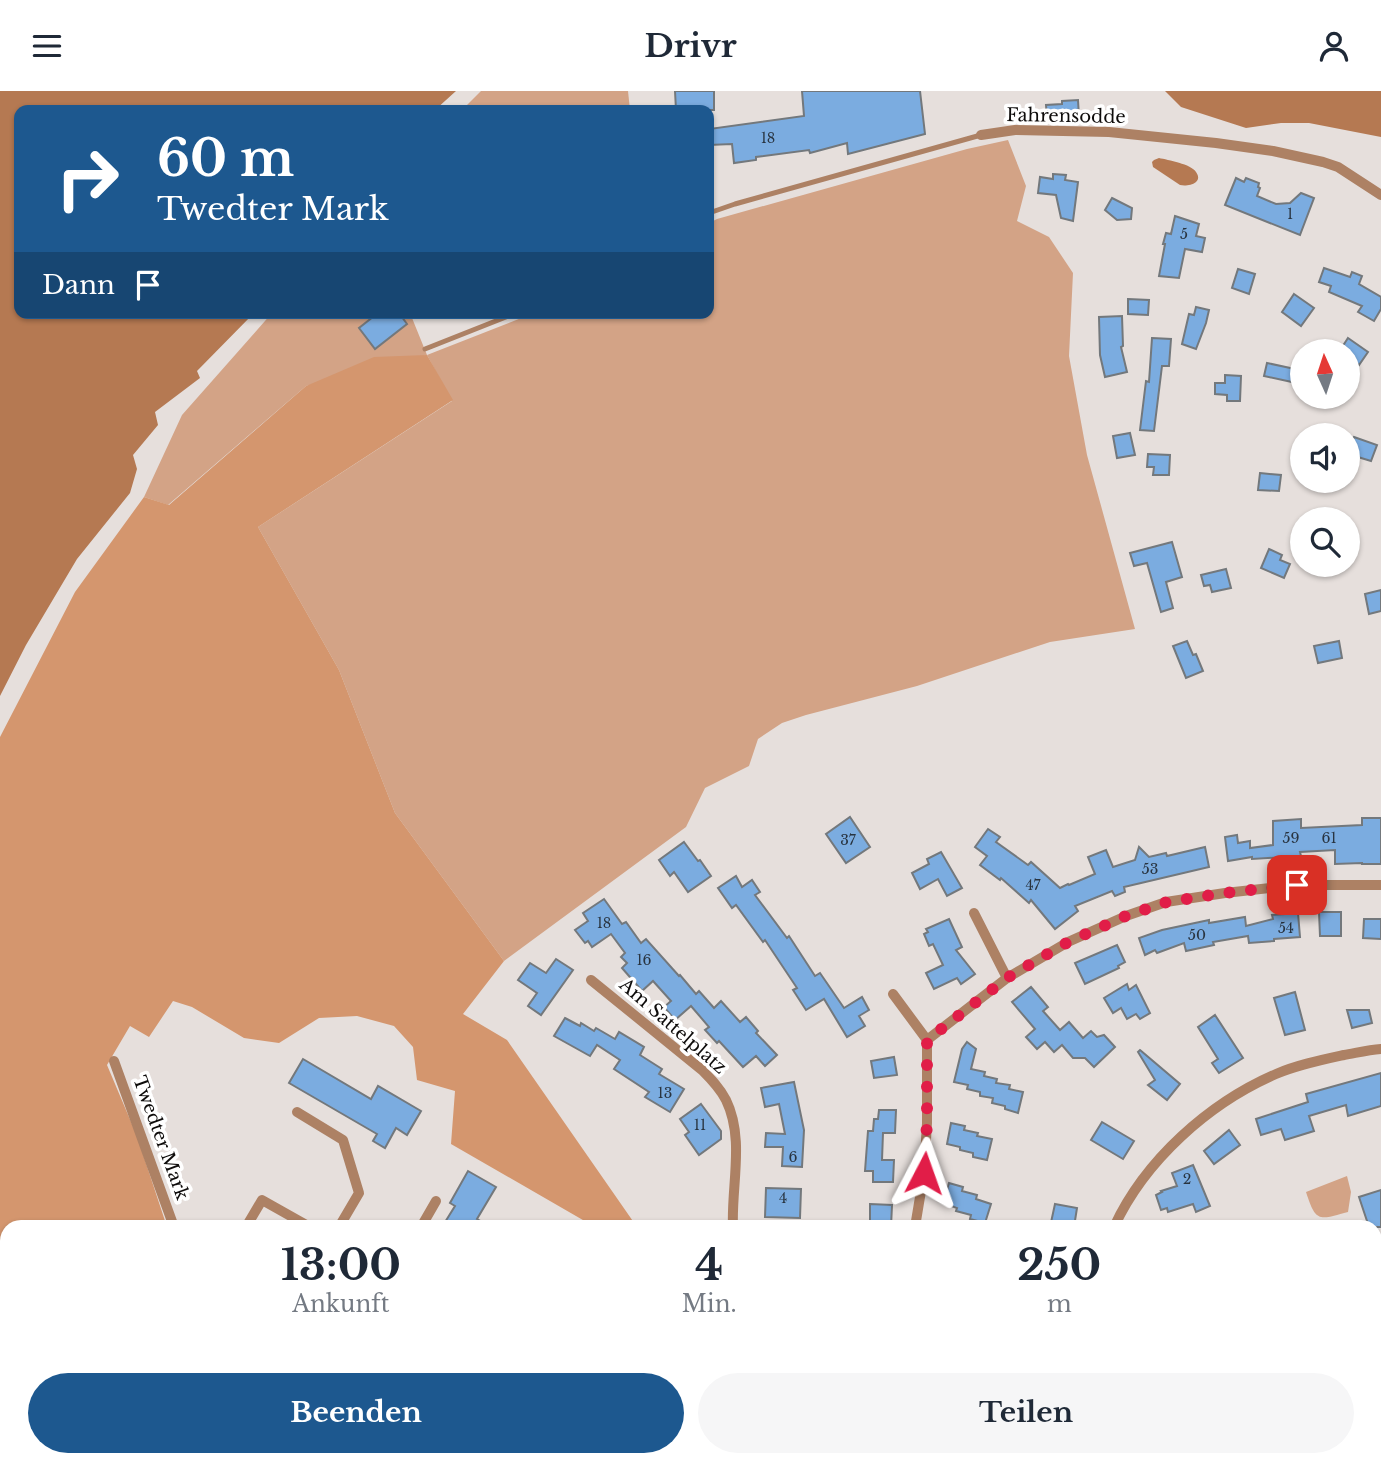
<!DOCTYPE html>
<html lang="de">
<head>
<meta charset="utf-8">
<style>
  body { margin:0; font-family:"Libre Baskerville",serif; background:#f6f6f7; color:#1f2937; height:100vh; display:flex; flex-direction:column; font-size:26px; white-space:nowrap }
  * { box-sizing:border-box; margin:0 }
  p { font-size:23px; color:#747a83 }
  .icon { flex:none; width:38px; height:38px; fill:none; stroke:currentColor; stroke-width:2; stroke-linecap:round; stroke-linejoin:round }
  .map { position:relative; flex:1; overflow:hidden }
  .panel { position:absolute; left:0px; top:1129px; width:1382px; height:247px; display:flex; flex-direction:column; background:#fff; border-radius:21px 21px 0 0; box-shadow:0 2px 5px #0004 }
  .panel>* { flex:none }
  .guide { position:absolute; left:14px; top:14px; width:700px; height:214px; border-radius:14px; box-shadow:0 2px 5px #0004; background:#1d588f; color:#fff; overflow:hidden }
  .needle { width:46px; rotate:357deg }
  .tools { position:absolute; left:1290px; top:248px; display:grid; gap:14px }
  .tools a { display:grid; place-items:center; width:70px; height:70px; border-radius:50%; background:#fff; box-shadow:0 2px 5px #0004; font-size:35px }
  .pin { position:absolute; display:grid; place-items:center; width:60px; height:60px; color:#fff; margin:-30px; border-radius:14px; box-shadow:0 4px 10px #0006 }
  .me { position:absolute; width:77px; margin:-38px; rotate:4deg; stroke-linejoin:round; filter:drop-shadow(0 0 5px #0008) }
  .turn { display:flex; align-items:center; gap:24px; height:147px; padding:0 28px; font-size:32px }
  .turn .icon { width:91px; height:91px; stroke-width:2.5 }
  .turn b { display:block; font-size:49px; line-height:60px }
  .then { display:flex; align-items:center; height:66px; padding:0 28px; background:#0003; gap:14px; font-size:26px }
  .eta { display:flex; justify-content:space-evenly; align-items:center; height:119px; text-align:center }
  .eta b { font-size:42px; font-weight:700; line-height:49px }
  .primary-button { display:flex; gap:14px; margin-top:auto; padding:14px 28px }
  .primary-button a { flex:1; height:80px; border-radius:42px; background:#1d588f; color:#fff; font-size:28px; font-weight:700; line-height:80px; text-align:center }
  .primary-button a+a { background:#f6f6f7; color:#1f2937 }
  header { display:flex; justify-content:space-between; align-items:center; height:91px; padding:0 28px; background:#fff; font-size:32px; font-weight:700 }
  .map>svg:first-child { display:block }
</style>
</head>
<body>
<header><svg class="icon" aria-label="menu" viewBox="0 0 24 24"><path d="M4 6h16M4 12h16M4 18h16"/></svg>Drivr<svg class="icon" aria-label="person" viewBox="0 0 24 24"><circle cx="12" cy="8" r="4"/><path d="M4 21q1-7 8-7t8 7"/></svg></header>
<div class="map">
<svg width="1381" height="1374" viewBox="0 0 1381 1374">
  <rect width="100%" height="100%" fill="#e6dfdc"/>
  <g fill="#d3a386">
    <polygon points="481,0 628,0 630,19 462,19"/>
    <polygon points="1008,49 1026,95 1017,130 1049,146 1073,182 1069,265 1087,364 1135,538 1050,551 917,595 806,624 782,632 758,648 749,675 705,697 686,736 504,870 395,722 339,579 258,436 452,310 427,264 306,295 168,414 144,406 182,324 272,222 410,222 427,264 534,222 709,222 709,132 717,128 967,58"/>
    <path d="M1347,1085L1351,1101L1348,1121C1319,1129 1316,1132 1306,1101Z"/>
  </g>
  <g fill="#d4966e">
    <polygon points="427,264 453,309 258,436 339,579 395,722 504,870 463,923 507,949 637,1136 595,1136 451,1053 455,1000 417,989 413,956 394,935 357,925 319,927 279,952 244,947 192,916 173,910 149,946 130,935 107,974 137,1045 167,1136 7,1136 7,1222 2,1232 7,1235 7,1347 0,1343 0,646 75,501 144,406 169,414 306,295 374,266"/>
    <polygon points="664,1369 664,1368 811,1369 806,1374 661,1374"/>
  </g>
  <g fill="#b57952">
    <polygon points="0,0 456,0 435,19 19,19 19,222 254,222 197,280 200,287 155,321 158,334 133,364 137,378 130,402 77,468 26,554 0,605"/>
    <polygon points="1165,0 1381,0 1381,46 1309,32 1281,32 1246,37 1181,16"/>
    <path d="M1159,67C1168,69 1191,73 1196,81C1204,92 1188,96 1180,94L1153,76L1152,71L1154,69Z"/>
  </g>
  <g fill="#7bace0" stroke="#73787c" stroke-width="2">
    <polygon points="675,0 714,0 714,19 676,19"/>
    <polygon points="802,0 920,0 925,43 848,63 847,52 810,62 809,59 756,66 756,69 734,72 732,53 709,54 709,38 804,25"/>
    <polygon points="1078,9 1079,26 1047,27 1046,14 1062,13 1062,10"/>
    <polygon points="1053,83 1066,84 1065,89 1078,91 1073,130 1061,127 1056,104 1038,102 1040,86 1053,88"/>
    <polygon points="1236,87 1244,91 1246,87 1259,92 1258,96 1260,97 1257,105 1276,113 1290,112 1301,102 1314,107 1300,144 1225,114"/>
    <polygon points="1112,107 1132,117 1131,128 1117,129 1105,119"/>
    <polygon points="1175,125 1199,133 1196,145 1205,147 1202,161 1185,158 1179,187 1159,185 1165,153 1163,153 1166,142 1171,143"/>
    <polygon points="1324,177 1350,186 1352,181 1362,185 1359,193 1381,206 1381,218 1374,230 1358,221 1362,215 1329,201 1331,195 1319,191"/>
    <polygon points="1238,178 1255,183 1249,203 1232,197"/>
    <polygon points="1294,203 1314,217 1301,235 1282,221"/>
    <polygon points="1128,208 1149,209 1148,224 1128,223"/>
    <polygon points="1196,216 1209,219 1206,232 1196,258 1182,253 1189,223 1194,224"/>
    <polygon points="378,222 399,222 407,233 375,258 359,237"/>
    <polygon points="1122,225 1123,255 1121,256 1127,281 1105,286 1100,264 1099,226"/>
    <polygon points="1152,247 1171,248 1169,275 1162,275 1154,340 1140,339 1146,290 1149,291"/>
    <polygon points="1348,247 1368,261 1359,274 1348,266 1348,261 1339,261"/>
    <polygon points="1267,272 1295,278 1292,291 1264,285"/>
    <polygon points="1225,284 1241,285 1240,310 1227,310 1227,304 1215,303 1215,292 1225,292"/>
    <polygon points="1130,342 1135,364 1117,367 1113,345"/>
    <polygon points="1354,346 1377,354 1371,370 1348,363"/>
    <polygon points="1148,363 1170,364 1169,384 1153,384 1154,376 1147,376"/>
    <polygon points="1260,382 1281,384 1279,400 1258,399"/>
    <polygon points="1172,451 1182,486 1166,491 1173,517 1161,521 1147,472 1134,475 1130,462"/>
    <polygon points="1269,458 1282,464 1280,469 1290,473 1284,487 1261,477"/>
    <polygon points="1226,478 1231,497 1212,501 1210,494 1204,495 1201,484"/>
    <polygon points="1381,499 1381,520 1369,523 1365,503"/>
    <polygon points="1187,550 1193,564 1196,563 1203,580 1186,587 1173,555"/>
    <polygon points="1339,550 1342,567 1318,572 1314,555"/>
    <polygon points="850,726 870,756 846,772 826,743"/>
    <polygon points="1362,727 1381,727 1381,773 1362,773 1362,772 1335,773 1335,759 1300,761 1301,765 1252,768 1252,766 1228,770 1225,746 1237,744 1238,752 1250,750 1250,757 1273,754 1273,730 1301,728 1301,737 1362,734"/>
    <polygon points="988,738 1000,746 996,751 1028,774 1031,771 1060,797 1068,793 1069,794 1095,783 1088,766 1106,759 1113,776 1135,769 1139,756 1149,766 1166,762 1167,765 1205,756 1209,776 1124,796 1125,801 1115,805 1112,800 1075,815 1078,820 1055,838 1031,809 1029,812 1001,787 1000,789 980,774 987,765 975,756"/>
    <polygon points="684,751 698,770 700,769 711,785 688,801 674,781 670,785 659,769"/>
    <polygon points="941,761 962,797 947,805 938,788 920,798 912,782 929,773 927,768"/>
    <polygon points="736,785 742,796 752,789 760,801 755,804 787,847 789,845 815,885 820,882 844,917 862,906 869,919 859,925 865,935 847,946 824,908 806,919 793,899 797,897 765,849 763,851 736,814 732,817 718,797"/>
    <polygon points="604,808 622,833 626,831 641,852 646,848 679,885 680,884 696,903 699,900 714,917 721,910 740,931 746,926 758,940 756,942 777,964 765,975 756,965 743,976 719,950 717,952 705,939 709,936 691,915 675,929 664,916 671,910 653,890 642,900 622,877 627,872 621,866 625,862 611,843 592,856 588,850 585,852 575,839 588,830 583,822"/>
    <polygon points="1319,821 1341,821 1341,845 1320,845"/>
    <polygon points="1298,822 1300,846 1274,848 1274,850 1249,852 1248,845 1213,851 1214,854 1186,860 1184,852 1157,862 1155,859 1145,864 1139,847 1162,839 1209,829 1209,832 1245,826 1246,835 1273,828 1272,824"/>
    <polygon points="949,828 962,856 956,859 975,883 961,893 957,887 934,898 926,882 943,874 933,853 929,855 924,843 928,841 926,838"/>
    <polygon points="1364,828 1381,828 1381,848 1363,847"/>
    <polygon points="1117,854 1125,871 1118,875 1119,877 1085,893 1075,872"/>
    <polygon points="556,868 573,879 541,924 528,915 537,902 518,889 530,872 546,882"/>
    <polygon points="1127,893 1129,899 1136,894 1150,922 1140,928 1136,923 1127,928 1121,917 1113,922 1104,907"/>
    <polygon points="1031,896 1048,916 1043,920 1060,939 1069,931 1083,947 1091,940 1097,946 1104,944 1115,956 1094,976 1085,967 1073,967 1062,954 1054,961 1045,951 1037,958 1026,946 1035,938 1012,911"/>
    <polygon points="1295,901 1305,939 1285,944 1274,907"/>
    <polygon points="1347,919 1369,919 1372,932 1352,937"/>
    <polygon points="1215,924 1243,967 1219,982 1212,972 1218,968 1198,936"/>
    <polygon points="565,927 580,935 581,932 594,940 596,937 615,948 619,941 644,956 640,964 662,978 659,983 684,998 670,1021 645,1006 649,1001 614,978 620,969 597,954 590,965 554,945"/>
    <polygon points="967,951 976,958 971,978 985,981 984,985 997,988 996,992 1010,994 1009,998 1023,1001 1018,1022 1005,1018 1005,1015 992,1012 993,1007 980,1005 980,1001 967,998 968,994 954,991 962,958"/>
    <polygon points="1140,959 1180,993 1167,1009 1148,994 1155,989 1138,961"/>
    <polygon points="894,966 897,984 874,987 871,970"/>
    <polygon points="303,968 371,1008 378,995 421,1020 407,1044 396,1037 385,1057 373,1050 377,1043 289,992"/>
    <polygon points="1381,982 1381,1015 1348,1025 1346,1014 1309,1025 1314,1040 1285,1049 1281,1038 1261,1044 1256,1028 1308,1011 1306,1003"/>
    <polygon points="794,991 804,1039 802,1076 782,1075 783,1056 765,1056 766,1042 785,1043 779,1013 765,1016 761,997"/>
    <polygon points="701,1013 721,1040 721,1048 699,1064 685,1044 689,1041 680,1028"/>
    <polygon points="879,1019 896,1019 895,1042 883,1042 882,1069 894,1069 893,1091 873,1091 873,1080 865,1080 868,1040 873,1040 874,1028 878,1028"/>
    <polygon points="1102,1031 1134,1050 1123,1068 1091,1049"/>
    <polygon points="951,1032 965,1035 964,1039 978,1042 977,1045 992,1048 987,1069 973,1066 973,1062 960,1059 960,1056 947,1053"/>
    <polygon points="1229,1039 1240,1054 1214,1073 1204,1060"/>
    <polygon points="1193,1074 1210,1115 1196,1121 1193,1113 1168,1121 1167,1117 1161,1119 1156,1104 1162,1101 1161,1100 1177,1095 1172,1082"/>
    <polygon points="468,1080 496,1096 477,1128 491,1136 442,1136 455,1115 450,1112"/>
    <polygon points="949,1092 963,1096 962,1100 977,1104 976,1108 991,1113 985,1132 970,1128 971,1124 956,1120 957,1117 943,1112"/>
    <polygon points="766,1097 801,1098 800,1127 765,1126"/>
    <polygon points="1381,1099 1381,1136 1369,1136 1359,1106"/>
    <polygon points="870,1113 892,1114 891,1136 875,1136 875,1130 870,1130"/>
    <polygon points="1055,1113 1077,1117 1074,1136 1050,1136"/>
  </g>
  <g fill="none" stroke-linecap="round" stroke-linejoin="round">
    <g stroke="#ad8164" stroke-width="5">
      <polyline points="709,122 735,113 981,44"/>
      <polyline points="425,258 516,222"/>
    </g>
    <g stroke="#ad8164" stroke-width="10">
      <polyline points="981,44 1015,39 1109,41 1216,52 1273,60 1323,71 1338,76 1381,104"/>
      <polyline points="974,822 1007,887"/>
      <path d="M591,889L702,979C711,988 720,997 726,1009C745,1048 731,1095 733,1136"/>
      <polyline points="893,903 927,949 927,1032 924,1082 915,1136"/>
      <polyline points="927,949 1007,887 1068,851 1126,825 1166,811 1225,802 1297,794 1381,794"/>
      <polyline points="114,970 174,1136"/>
      <polyline points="297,1021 343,1049 359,1102 339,1136"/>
      <polyline points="246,1136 262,1109 310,1136"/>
      <polyline points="421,1136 436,1110"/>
      <path d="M1114,1136C1145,1069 1209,1012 1276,983C1297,974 1321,969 1344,964C1356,962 1368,959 1381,958"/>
      <polyline points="1376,1224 1381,1222"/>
      <polyline points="522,1368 531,1374"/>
      <polyline points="953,1368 956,1374"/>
      <polyline points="825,1374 831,1368"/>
    </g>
  </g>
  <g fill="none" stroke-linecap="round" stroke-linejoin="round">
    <polyline stroke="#e11d48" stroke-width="12" stroke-dasharray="0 21.6" points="924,1082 927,1032 927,949 1007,887 1068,851 1126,825 1167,811 1225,802 1297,794"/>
  </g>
  <g text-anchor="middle" stroke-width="7" stroke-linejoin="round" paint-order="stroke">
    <g font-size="14" fill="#293440">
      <text x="768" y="52">18</text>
      <text x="1290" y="128">1</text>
      <text x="1184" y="148">5</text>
      <text x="1291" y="752">59</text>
      <text x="1329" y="752">61</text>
      <text x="848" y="754">37</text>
      <text x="1150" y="783">53</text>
      <text x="1033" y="799">47</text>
      <text x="604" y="837">18</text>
      <text x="1286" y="842">54</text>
      <text x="1197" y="849">50</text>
      <text x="644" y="874">16</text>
      <text x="665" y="1007">13</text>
      <text x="700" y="1039">11</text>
      <text x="793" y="1071">6</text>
      <text x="1187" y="1093">2</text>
      <text x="783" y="1112">4</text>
    </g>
    <g font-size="18" fill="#0e0c0b" stroke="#fff">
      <text transform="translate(1066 25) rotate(1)" y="6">Fahrensodde</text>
      <text transform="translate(673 935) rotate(41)" y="6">Am Sattelplatz</text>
      <text transform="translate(161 1047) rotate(70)" y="6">Twedter Mark</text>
    </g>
  </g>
</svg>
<div class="tools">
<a><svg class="needle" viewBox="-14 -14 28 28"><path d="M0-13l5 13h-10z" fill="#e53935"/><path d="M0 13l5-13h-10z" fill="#747a83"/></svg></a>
<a><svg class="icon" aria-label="sound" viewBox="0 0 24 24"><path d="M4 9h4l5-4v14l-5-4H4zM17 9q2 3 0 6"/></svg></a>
<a><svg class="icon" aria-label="search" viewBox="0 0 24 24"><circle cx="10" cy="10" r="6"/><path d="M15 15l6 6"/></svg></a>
</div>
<div class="pin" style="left:1297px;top:794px;background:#d93025"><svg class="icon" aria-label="arrive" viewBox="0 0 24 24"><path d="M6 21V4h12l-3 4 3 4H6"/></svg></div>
<svg class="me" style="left:924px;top:1082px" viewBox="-20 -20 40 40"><path d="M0-17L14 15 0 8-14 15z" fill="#e11d48" stroke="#fff" stroke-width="4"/></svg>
<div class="guide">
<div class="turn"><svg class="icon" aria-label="right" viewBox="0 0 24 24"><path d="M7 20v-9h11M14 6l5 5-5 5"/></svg><div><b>60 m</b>Twedter Mark</div></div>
<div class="then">Dann<svg class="icon" aria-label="arrive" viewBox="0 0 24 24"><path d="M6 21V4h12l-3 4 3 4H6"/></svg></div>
</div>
<section class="panel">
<div class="eta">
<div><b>13:00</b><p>Ankunft</p></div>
<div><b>4</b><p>Min.</p></div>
<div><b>250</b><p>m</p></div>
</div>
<div class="primary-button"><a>Beenden</a><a>Teilen</a></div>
</section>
</div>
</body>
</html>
